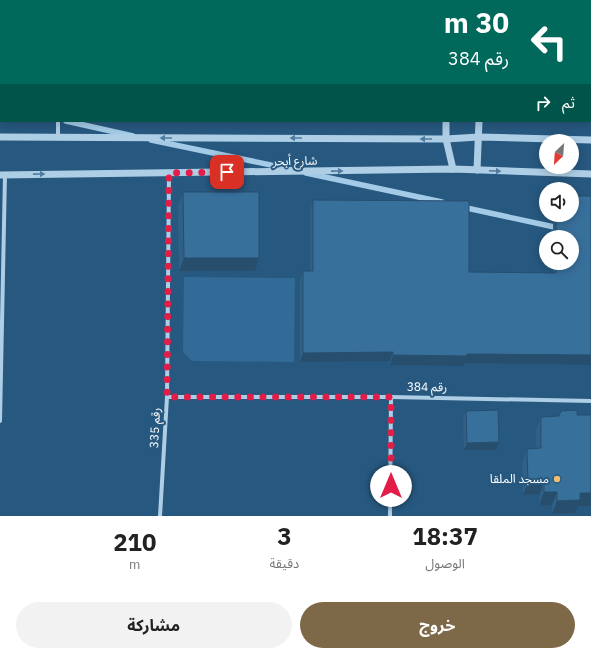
<!DOCTYPE html>
<html lang="ar">
<head>
<meta charset="utf-8">
<style>
  body { margin:0; font-family:"IBM Plex Sans","Noto Sans Arabic",sans-serif; background:#f2f2f2; color:#222; direction:rtl; height:100vh; display:flex; flex-direction:column; font-size:15px; white-space:nowrap }
  * { box-sizing:border-box; margin:0 }
  p { font-size:13px; color:#767676 }
  .icon { flex:none; width:22px; height:22px; fill:none; stroke:currentColor; stroke-width:2; stroke-linecap:round; stroke-linejoin:round }
  .map { position:relative; height:516px; overflow:hidden; direction:ltr }
  .sheet { display:flex; flex-direction:column; background:#fff; flex:1 }
  .sheet>* { flex:none }
  .banner { position:absolute; left:0px; top:0px; width:591px; height:122px; box-shadow:0 2px 10px #0003; direction:rtl; background:#00695c; color:#fff; overflow:hidden }
  .needle { width:26px; rotate:205deg }
  .buttons { position:absolute; left:539px; top:134px; display:grid; gap:8px }
  .buttons a { display:grid; place-items:center; width:40px; height:40px; border-radius:50%; background:#fff; box-shadow:0 2px 10px #0003; font-size:20px }
  .pin { position:absolute; display:grid; place-items:center; width:34px; height:34px; color:#fff; margin:-17px; border-radius:8px; box-shadow:0 2px 6px #0006 }
  .me { position:absolute; width:44px; margin:-22px; rotate:0deg; stroke-linejoin:round; filter:drop-shadow(0 0 3px #0008) }
  .turn { display:flex; align-items:center; gap:14px; height:84px; padding:0 16px; font-size:18px }
  .turn .icon { width:52px; height:52px; stroke-width:2.5 }
  .turn b { display:block; font-size:28px; line-height:34px }
  .then { display:flex; align-items:center; height:38px; padding:0 16px; background:#0003; gap:8px; font-size:15px }
  .eta { display:flex; justify-content:space-evenly; align-items:center; height:68px; text-align:center }
  .eta b { font-size:24px; font-weight:700; line-height:28px }
  .primary-button { display:flex; gap:8px; margin-top:auto; padding:8px 16px }
  .primary-button a { flex:1; height:46px; border-radius:24px; background:#7d6847; color:#fff; font-size:16px; font-weight:700; line-height:46px; text-align:center }
  .primary-button a+a { background:#f2f2f2; color:#222 }
  .map>svg:first-child { display:block }
</style>
</head>
<body>
<div class="map">
<svg width="591" height="516" viewBox="0 0 591 516">
  <rect width="100%" height="100%" fill="#27587f"/>
  <polygon fill="#326b97" points="184,277 295,278 294,362 192,361 183,352"/>
  <g fill="none" stroke-linecap="round" stroke-linejoin="round">
    <g stroke="#a3cae6" stroke-width="5.5">
      <polyline points="0,110 1,110"/>
      <polyline points="66,121 133,136"/>
      <polyline points="151,140 290,169"/>
      <polyline points="306,173 442,202"/>
      <polyline points="462,207 559,228"/>
    </g>
    <g stroke="#aecee5" stroke-width="4">
      <polyline points="58,1 58,0"/>
      <polyline points="58,137 58,121"/>
      <polyline points="167,397 391,397 591,401"/>
      <polyline points="0,421 5,175"/>
      <polyline points="160,516 167,397 169,173"/>
      <polyline points="390,516 391,397"/>
    </g>
    <g stroke="#aecee5" stroke-width="7">
      <polyline points="443,0 443,1"/>
      <polyline points="479,1 479,0"/>
      <polyline points="446,121 446,139 453,169"/>
      <polyline points="0,137 446,139 479,137 591,140"/>
      <polyline points="477,170 479,121"/>
      <polyline points="0,175 453,169 591,174"/>
    </g>
  </g>
  <g fill="#306086">
    <polygon points="183,192 259,258 255,271 179,271 178,205"/>
    <polygon points="572,196 591,196 591,365 465,363 464,366 390,365 390,361 300,362 300,280 303,271 310,271 310,210 313,200 469,201 469,272 553,273 553,263 572,263 572,237 553,237 553,215 572,215"/>
    <polygon points="466,411 499,442 496,450 464,450 463,418"/>
    <polygon points="577,415 578,506 575,513 552,514 552,505 539,506 540,494 523,495 522,463 527,449 536,448 536,430 541,417"/>
  </g>
  <g fill="#274e6d">
    <rect x="590" y="84" width="1" height="14"/>
    <polygon points="184,258 259,258 255,271 179,271"/>
    <polygon points="393,352 390,361 300,362 303,353"/>
    <polygon points="467,354 591,355 591,365 465,363 464,366 390,365 393,355"/>
    <polygon points="499,442 496,450 464,450 467,443"/>
    <polygon points="544,481 540,494 523,495 528,482"/>
    <polygon points="544,492 557,492 552,505 539,506"/>
    <polygon points="580,493 591,493 591,506 578,506 575,513 552,514 557,501"/>
  </g>
  <g fill="#38709c" stroke="#274e6d">
    <polygon points="0,0 33,0 33,1 1,1 1,87 0,87"/>
    <rect x="73" y="0" width="59" height="1"/>
    <rect x="161" y="0" width="225" height="1"/>
    <polygon points="494,0 591,0 591,84 590,84 590,1 494,1"/>
    <polygon points="183,192 259,192 259,258 184,258"/>
    <polygon points="572,196 591,196 591,355 467,354 467,356 393,355 393,352 303,353 303,271 313,271 313,200 469,201 469,272 556,273 556,263 572,263 572,237 556,237 556,215 572,215"/>
    <polygon points="498,410 499,442 467,443 466,411"/>
    <polygon points="577,410 577,415 591,415 591,493 580,493 580,500 557,501 557,492 544,492 544,481 528,482 527,449 541,448 541,417 559,416 561,411"/>
  </g>
  <defs><path id="oneway-solid" d="M-6-.8H1V-3.2L6.5 0L1 3.2V.8H-6Z"/></defs>
  <g fill="#507b9e">
    <use href="#oneway-solid" transform="translate(166 138) rotate(-180)"/>
    <use href="#oneway-solid" transform="translate(296 138) rotate(-180)"/>
    <use href="#oneway-solid" transform="translate(426 139) rotate(-180)"/>
    <use href="#oneway-solid" transform="translate(337 171) rotate(-1)"/>
    <use href="#oneway-solid" transform="translate(495 171) rotate(2)"/>
    <use href="#oneway-solid" transform="translate(39 174) rotate(-1)"/>
  </g>
  <g fill="none" stroke-linecap="round" stroke-linejoin="round">
    <polyline stroke="#e11d48" stroke-width="7" stroke-dasharray="0 12.6" points="227,172 169,173 167,397 391,397 391,486"/>
  </g>
  <circle fill="#edbd74" stroke="#27587f" stroke-width="1.5" cx="557" cy="479" r="4"/>
  <g text-anchor="middle" stroke-width="4" stroke-linejoin="round" paint-order="stroke">
    <g font-size="12" fill="#fff" stroke="#27587f">
      <text transform="translate(295 161) rotate(-1)" y="4">شارع أبحر</text>
      <text transform="translate(427 387) rotate(1)" y="4">رقم 384</text>
      <text transform="translate(155 428) rotate(-87)" y="4">رقم 335</text>
    </g>
    <g font-size="12" fill="#fff" stroke="#27587f" text-anchor="end">
      <text x="549" y="483">مسجد الملقا</text>
    </g>
  </g>
</svg>
<div class="buttons">
<a><svg class="needle" viewBox="-14 -14 28 28"><path d="M0-13l5 13h-10z" fill="#e53935"/><path d="M0 13l5-13h-10z" fill="#767676"/></svg></a>
<a><svg class="icon" aria-label="sound" viewBox="0 0 24 24"><path d="M4 9h4l5-4v14l-5-4H4zM17 9q2 3 0 6"/></svg></a>
<a><svg class="icon" aria-label="search" viewBox="0 0 24 24"><circle cx="10" cy="10" r="6"/><path d="M15 15l6 6"/></svg></a>
</div>
<div class="pin" style="left:227px;top:172px;background:#d93025"><svg class="icon" aria-label="arrive" viewBox="0 0 24 24"><path d="M6 21V4h12l-3 4 3 4H6"/></svg></div>
<svg class="me" style="left:391px;top:486px" viewBox="-20 -20 40 40"><circle r="19" fill="#fff"/><path d="M0-13L10 11 0 6-10 11z" fill="#e11d48"/></svg>
<div class="banner">
<div class="turn"><svg class="icon" aria-label="left" viewBox="0 0 24 24"><path d="M17 20v-9H6M10 6l-5 5 5 5"/></svg><div><b>30 m</b>رقم 384</div></div>
<div class="then">ثم<svg class="icon" aria-label="right" viewBox="0 0 24 24"><path d="M7 20v-9h11M14 6l5 5-5 5"/></svg></div>
</div>
</div>
<section class="sheet">
<div class="eta">
<div><b>18:37</b><p>الوصول</p></div>
<div><b>3</b><p>دقيقة</p></div>
<div><b>210</b><p>m</p></div>
</div>
<div class="primary-button"><a>خروج</a><a>مشاركة</a></div>
</section>
</body>
</html>
